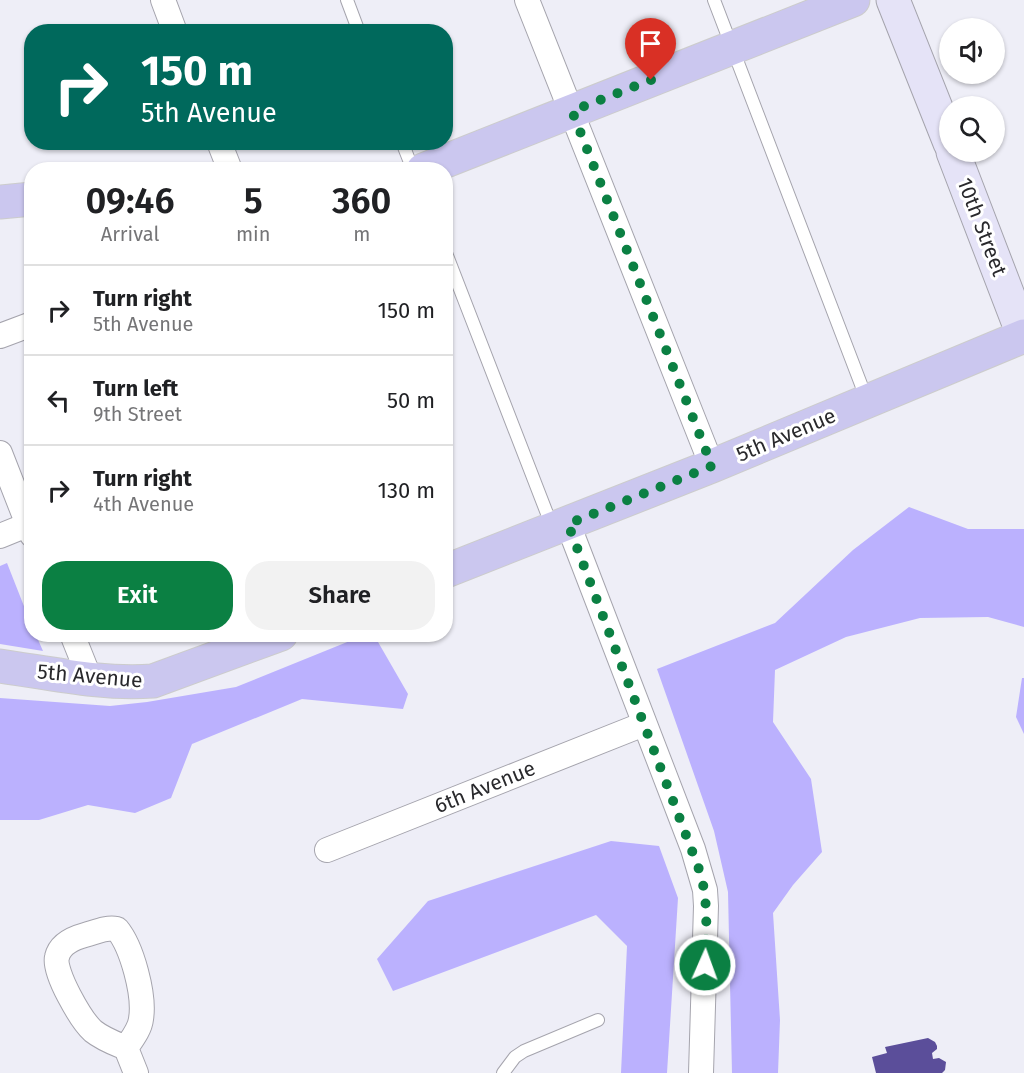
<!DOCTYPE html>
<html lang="en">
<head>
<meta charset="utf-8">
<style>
  body { margin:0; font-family:"Fira Sans",sans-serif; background:#f2f2f2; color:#202124; height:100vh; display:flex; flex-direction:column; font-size:22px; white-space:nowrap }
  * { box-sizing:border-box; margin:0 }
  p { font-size:20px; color:#757577 }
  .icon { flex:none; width:33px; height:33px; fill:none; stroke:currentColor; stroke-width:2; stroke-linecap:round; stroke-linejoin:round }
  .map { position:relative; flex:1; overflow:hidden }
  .side { position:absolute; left:24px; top:162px; width:429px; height:480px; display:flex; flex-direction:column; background:#fff; border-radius:24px; box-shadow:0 2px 4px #0004 }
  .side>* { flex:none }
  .banner { position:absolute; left:24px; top:24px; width:429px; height:126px; border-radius:24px; box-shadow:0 2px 4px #0004; background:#00695c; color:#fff; overflow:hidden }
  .fabs { position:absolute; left:939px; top:18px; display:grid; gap:12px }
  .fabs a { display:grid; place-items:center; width:66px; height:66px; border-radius:50%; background:#fff; box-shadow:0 2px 4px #0004; font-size:30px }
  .pin { position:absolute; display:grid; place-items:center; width:51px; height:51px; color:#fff; margin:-62px -26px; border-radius:50% 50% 50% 0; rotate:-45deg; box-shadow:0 0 6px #0007 }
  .pin .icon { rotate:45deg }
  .me { position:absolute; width:66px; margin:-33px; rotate:2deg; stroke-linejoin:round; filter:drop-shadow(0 0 4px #0008) }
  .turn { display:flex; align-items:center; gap:21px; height:126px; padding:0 18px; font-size:27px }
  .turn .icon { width:78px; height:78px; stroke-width:2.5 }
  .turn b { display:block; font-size:42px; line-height:51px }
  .eta { display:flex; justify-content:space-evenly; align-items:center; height:102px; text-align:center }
  .eta b { font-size:36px; font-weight:600; line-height:42px }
  .action { display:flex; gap:12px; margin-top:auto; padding:12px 18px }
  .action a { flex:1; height:69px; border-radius:24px; background:#0b8043; color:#fff; font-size:24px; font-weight:600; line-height:69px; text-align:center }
  .action a+a { background:#f2f2f2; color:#202124 }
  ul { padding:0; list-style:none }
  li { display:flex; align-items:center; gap:18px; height:90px; padding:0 18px; border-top:2px solid #e0e0e0 }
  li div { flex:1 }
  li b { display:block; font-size:22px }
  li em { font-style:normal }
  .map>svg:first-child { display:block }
</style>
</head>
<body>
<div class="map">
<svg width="1024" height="1073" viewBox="0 0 1024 1073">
  <rect width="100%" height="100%" fill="#eeeef7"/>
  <g fill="#bbb1fe">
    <polygon points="909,507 968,529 1024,529 1024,627 988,617 920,618 846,637 775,670 773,722 811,779 822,852 793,885 773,913 780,1020 778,1073 732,1073 728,892 714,831 657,669 775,623 853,550"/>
    <polygon points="7,563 31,624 32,634 36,635 43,651 0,644 0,566"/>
    <polygon points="367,634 374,635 408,694 403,709 302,699 192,744 171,798 135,813 88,805 39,820 0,820 0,698 110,706 147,702 236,687"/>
    <polygon points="1022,678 1024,678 1024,734 1016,717"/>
    <polygon points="611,841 659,846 678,898 667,1073 621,1073 627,946 596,915 393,991 377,959 428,901"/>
  </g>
  <polygon fill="#5b4e9a" points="928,1038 935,1042 937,1046 937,1049 932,1053 933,1059 939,1058 946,1062 945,1070 942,1073 876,1073 872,1057 887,1053 885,1047"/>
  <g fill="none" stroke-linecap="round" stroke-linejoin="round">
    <g stroke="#a5a4ad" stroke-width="14">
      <g id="lane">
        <polyline points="347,0 359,32"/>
        <polyline points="714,0 867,400"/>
        <polyline points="402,142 413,170"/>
        <polyline points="446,253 553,529"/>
        <polyline points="503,1073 515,1057 524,1051 598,1020"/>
      </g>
    </g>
    <g stroke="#a5a4ad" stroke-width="26">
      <g id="street">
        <polyline points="163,0 175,32"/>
        <polyline points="527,0 712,466"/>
        <polyline points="219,142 230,170"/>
        <polyline points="0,336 32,324"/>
        <polyline points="0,453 32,535"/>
        <polyline points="568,524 693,849 705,890 706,906 701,1073"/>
        <polyline points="0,536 27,525"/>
        <polyline points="72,634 90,679"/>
        <polyline points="327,850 644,724"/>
        <path d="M126,1048C132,1039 140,1029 141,1019C145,995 132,947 117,929C106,927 96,932 85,935C74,938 60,944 57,957C53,972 81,1020 93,1031C103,1039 114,1043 126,1048L136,1073"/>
      </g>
    </g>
    <g stroke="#a5a4ad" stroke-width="35">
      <g id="secondary">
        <polyline points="893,0 950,143"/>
        <polyline points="953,152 1024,337"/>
      </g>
    </g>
    <g stroke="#ccc" stroke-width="35">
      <g id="primary">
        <polyline points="423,170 853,0"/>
        <polyline points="0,202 32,199"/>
        <polyline points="446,571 712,466 1024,336"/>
        <path d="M0,666C50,673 102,685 153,681L281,634"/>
      </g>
    </g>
    <use href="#lane" stroke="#fff" stroke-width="12"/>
    <use href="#street" stroke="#fff" stroke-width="24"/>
    <use href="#secondary" stroke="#e5e3f7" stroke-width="33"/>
    <use href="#primary" stroke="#cbc7ef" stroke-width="33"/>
  </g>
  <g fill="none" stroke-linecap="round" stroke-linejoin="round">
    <path stroke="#0b8043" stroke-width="10" stroke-dasharray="0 18" d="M651,80L572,111L712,466L568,524L700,872C709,903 706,934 705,965"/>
  </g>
  <g text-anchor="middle" stroke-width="6" stroke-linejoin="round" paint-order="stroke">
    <g font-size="21" fill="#29292c" stroke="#fff">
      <text transform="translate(982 227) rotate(69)" y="7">10th Street</text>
      <text transform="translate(786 435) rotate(-23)" y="7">5th Avenue</text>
      <text transform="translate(90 676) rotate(5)" y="7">5th Avenue</text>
      <text transform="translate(485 787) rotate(-22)" y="7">6th Avenue</text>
    </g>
  </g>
</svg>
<div class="fabs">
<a><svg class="icon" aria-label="sound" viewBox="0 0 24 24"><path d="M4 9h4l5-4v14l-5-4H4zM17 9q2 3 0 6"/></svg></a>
<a><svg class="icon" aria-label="search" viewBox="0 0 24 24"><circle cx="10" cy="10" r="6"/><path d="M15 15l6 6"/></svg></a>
</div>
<div class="pin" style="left:651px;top:80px;background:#d93025"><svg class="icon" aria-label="arrive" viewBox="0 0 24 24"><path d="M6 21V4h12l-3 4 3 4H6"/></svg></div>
<svg class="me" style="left:705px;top:965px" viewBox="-20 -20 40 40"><circle r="17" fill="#0b8043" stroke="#fff" stroke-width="3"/><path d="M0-11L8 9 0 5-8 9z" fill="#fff"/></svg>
<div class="banner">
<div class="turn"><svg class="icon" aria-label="right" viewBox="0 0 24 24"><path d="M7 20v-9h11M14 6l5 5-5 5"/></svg><div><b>150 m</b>5th Avenue</div></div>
</div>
<section class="side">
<div class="eta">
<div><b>09:46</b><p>Arrival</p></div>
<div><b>5</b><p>min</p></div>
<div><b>360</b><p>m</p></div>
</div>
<ul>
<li><svg class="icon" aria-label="right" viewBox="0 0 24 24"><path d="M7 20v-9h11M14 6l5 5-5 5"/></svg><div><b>Turn right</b><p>5th Avenue</p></div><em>150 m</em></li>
<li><svg class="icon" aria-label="left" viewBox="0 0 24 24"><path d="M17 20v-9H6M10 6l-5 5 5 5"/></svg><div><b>Turn left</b><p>9th Street</p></div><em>50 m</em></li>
<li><svg class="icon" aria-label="right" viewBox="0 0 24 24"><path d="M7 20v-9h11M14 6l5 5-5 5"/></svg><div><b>Turn right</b><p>4th Avenue</p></div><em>130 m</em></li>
</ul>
<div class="action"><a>Exit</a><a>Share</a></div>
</section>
</div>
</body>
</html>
